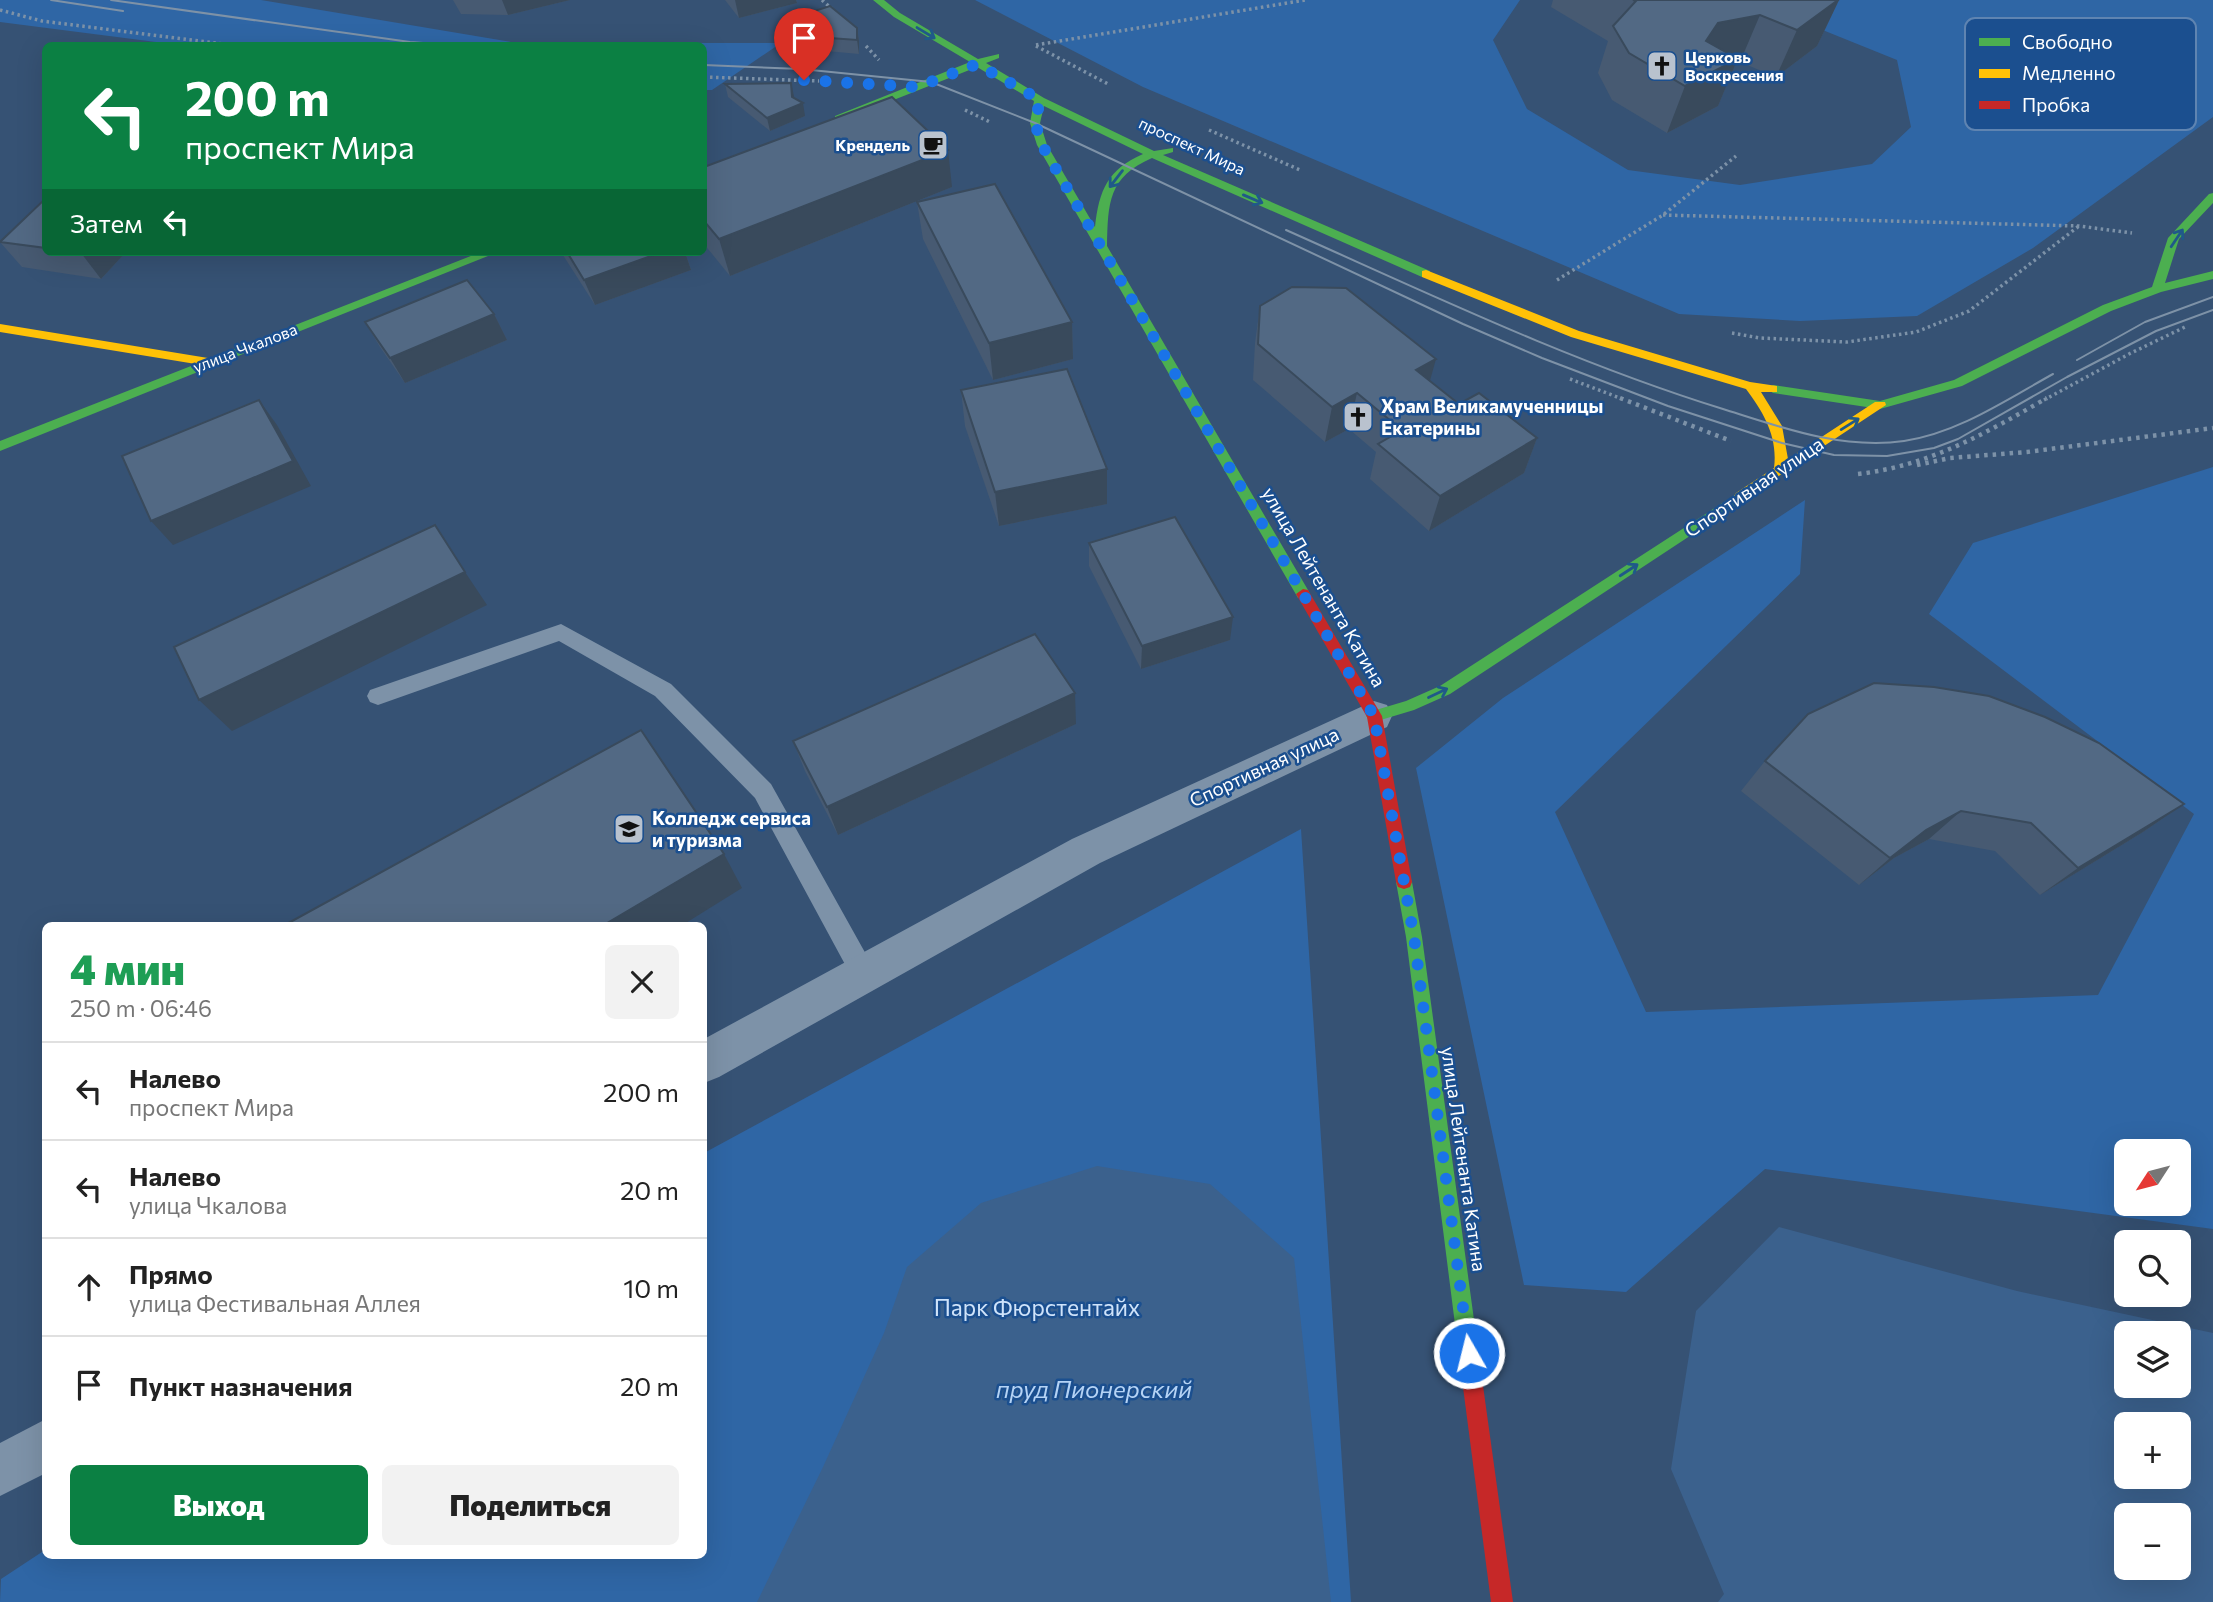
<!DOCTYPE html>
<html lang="ru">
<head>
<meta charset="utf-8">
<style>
  body { margin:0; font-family:Commissioner,sans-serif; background:#f2f2f2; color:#222; height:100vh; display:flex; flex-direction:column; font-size:26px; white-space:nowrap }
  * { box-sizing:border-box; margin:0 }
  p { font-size:23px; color:#767676 }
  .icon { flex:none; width:38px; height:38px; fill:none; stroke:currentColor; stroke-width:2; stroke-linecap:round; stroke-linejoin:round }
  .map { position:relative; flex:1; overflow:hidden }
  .details { position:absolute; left:42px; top:922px; width:665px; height:637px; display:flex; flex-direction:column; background:#fff; border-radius:10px; box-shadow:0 7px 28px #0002 }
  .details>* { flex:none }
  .banner { position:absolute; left:42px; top:42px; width:665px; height:214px; border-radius:10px; box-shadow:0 7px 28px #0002; background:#0b8043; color:#fff; overflow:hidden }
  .needle { width:46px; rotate:234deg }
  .tools { position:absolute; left:2114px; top:1139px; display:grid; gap:14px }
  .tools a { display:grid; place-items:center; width:77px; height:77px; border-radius:10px; background:#fff; box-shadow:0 7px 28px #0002; font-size:35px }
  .pin { position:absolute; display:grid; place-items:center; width:60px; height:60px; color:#fff; margin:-72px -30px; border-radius:50% 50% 50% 0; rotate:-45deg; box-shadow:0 0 7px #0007 }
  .pin .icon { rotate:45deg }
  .me { position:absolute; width:77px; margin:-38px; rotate:352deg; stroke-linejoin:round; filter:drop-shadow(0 0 5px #0008) }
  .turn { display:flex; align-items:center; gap:24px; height:147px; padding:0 28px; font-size:32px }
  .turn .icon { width:91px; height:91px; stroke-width:2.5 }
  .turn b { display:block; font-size:49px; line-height:60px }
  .then { display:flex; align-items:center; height:66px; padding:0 28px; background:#0003; gap:14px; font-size:26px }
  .round { display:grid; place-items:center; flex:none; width:74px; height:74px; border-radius:10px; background:#f2f2f2 }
  .summary { display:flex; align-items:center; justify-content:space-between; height:119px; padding:0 28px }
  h1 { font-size:42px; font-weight:800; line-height:52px; color:#1e9e55 }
  .button { display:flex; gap:14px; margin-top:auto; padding:14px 28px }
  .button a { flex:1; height:80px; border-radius:10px; background:#0b8043; color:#fff; font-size:28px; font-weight:800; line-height:80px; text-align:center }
  .button a+a { background:#f2f2f2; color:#222 }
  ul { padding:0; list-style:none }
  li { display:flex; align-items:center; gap:21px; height:98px; padding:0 28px; border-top:2px solid #e0e0e0 }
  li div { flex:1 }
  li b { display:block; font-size:26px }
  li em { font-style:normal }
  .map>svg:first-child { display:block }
</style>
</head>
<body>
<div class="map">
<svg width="2213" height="1602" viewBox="0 0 2213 1602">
  <rect width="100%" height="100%" fill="#365274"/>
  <g fill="#2f66a5" fill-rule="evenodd">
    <polygon points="0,0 261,0 517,43 781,43 712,90 704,90 704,46 187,46 0,22"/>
    <polygon points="975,0 1520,0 1493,40 1527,109 1628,170 1740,185 1872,164 1911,127 1897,60 1748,0 2213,0 2213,117 2033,248 1917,316 1800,321 1679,314 1143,87"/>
    <path d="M2213,467V1229L1765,1169L1626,1292L1524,1285L1416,768L1503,698L1805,500L1800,574L1555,812L1646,1012L2098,995L2194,814L1929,614L1973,543ZM2126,1152H2179V1204H2126Z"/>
    <polygon points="1301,829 1351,1602 0,1602 1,1579 45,1550 46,1556 704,1556 704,1153"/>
  </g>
  <g fill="#3b618d" fill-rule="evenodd">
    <polygon points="1097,1166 1210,1184 1294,1258 1331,1602 757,1602 823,1467 884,1333 907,1267 981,1203"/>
    <path d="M1779,1227L2017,1291L2213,1333V1602H1718L1724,1594L1671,1469L1696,1311ZM2126,1334H2179V1386H2126ZM2126,1424H2179V1477H2126ZM2126,1516H2179V1568H2126Z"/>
  </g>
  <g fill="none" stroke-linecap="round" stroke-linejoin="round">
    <g stroke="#7d92a8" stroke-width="3.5" stroke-dasharray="2.5 3.5" stroke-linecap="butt">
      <polyline points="822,0 832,9"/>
      <polyline points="0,10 42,21 239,46"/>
      <polyline points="1036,45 1305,0"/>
      <polyline points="866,46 879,60"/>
      <polyline points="1036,46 1108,84"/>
      <polyline points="704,77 819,81"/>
      <polyline points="965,110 992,123"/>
      <polyline points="1209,130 1300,170"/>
      <polyline points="1663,215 2079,226 2132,233"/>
      <polyline points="1557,280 1663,215 1736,156"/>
      <polyline points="1732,333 1760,338 1847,342 1916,332 1969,311 2079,226"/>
      <polyline points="1570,379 1625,400"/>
      <polyline points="2044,400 2129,354 2185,327"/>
    </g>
    <g stroke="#7d92a8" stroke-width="4.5" stroke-dasharray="3.5 5" stroke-linecap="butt">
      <polyline points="1620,398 1731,441"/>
      <polyline points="1917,465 1950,458 2027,452 2213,428"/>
      <path d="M1858,474C1929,466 1986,433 2047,398"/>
    </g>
    <polygon fill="#7d92a8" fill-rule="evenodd" points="561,624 671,684 771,784 872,965 875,973 872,981 863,984 854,981 755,798 655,696 559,641 378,705 370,702 367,696 370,690"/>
    <g fill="#7d92a8" fill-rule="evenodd">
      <polygon points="1374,701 1387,705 1392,716 1387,727 1100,863 719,1077 704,1083 704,1039 1072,839"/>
      <polygon points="46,1419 46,1473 0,1496 0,1443"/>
    </g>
    <g fill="#4caf50" fill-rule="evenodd">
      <path d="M873,0H884L900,13L978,59L999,54V58L986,63L1044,98L1154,151L1173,148V152L1163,155L1430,271V277H1422L1152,158C1108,177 1108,203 1107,246L1308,590L1310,594L1308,598H1298L1037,145L1030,123L1034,101L977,67L843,120H835V116L970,62L894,17ZM1044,106L1143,154C1108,169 1099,190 1095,227L1047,145L1040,123Z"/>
      <polygon points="2213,193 2213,203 2179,239 2165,283 2213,271 2213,279 2161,292 2111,311 1962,386 1880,409 1773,393 1767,389 1773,385 1880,401 1954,380 2103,305 2152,287 2168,238 2209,194"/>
      <polygon points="481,252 498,252 0,451 0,441"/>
      <polygon points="1741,491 1748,496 1746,499 1450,694 1414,710 1374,722 1369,720 1366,716 1369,712 1406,701 1440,686"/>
      <polygon points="1404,875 1410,877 1412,882 1422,937 1480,1364 1477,1371 1470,1374 1463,1371 1460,1364 1406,937 1396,882 1398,877"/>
    </g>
    <g fill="#ffc107" fill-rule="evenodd">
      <path d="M1426,270L1579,331L1750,382L1777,386V392H1761L1782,426L1788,459L1875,402H1885L1886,405L1741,501L1734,496L1736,493L1774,468C1778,437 1764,413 1746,389L1571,337L1422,277V271Z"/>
      <polygon points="0,324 208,358 214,362 208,366 0,332"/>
    </g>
    <g fill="#c62828" fill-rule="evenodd">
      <polygon points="1303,589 1308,590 1382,716 1412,882 1410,887 1404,889 1398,887 1396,882 1367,717 1296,594"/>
      <polygon points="1470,1354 1477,1357 1480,1364 1513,1602 1491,1602 1460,1364 1463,1357"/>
    </g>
    <g stroke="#7e92a7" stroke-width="2">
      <polyline points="51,0 123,11"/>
      <polyline points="111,0 410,42 463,46"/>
      <polyline points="704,65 801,69 931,82 1035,123 1463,324 1542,358 1668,406 1782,443 1834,455 1887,456 1934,448 1958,439 2067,377 2156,331 2213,310"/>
      <path d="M1286,230C1432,295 1569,361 1723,409C1780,427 1842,450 1904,441C1958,433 2006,400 2053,374"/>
      <polyline points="2077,360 2145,322 2213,297"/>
    </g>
  </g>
  <g fill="#475a72">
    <polygon points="453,0 570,0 508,15 461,14"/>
    <polygon points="725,0 796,0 797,3 739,18"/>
    <polygon points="1553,0 1839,0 1817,46 1776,77 1740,62 1736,63 1718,106 1667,133 1612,100 1598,73 1608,41 1551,7"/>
    <polygon points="857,28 859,41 859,54 805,49 802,36"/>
    <polygon points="725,84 794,98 805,116 770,131 728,97"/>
    <polygon points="704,167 952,187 730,276 704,244"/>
    <polygon points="46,198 46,252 126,252 101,279 22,267 0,242"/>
    <polygon points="917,202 1072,322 1073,359 993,380 923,239"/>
    <polygon points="561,252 685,252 691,270 595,305"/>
    <polygon points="1260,306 1430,381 1459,404 1537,438 1524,473 1429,531 1370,479 1376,452 1349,429 1325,442 1253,380 1255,343"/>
    <polygon points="494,314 507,340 405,383 380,347 365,322"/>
    <polygon points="961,390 1107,469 1107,504 999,526 965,426"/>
    <polygon points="1089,543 1230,640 1141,669 1089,566"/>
    <polygon points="1076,724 838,835 805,771 793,741"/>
    <polygon points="1765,761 2184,804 2143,832 2040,895 1995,851 1929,839 1894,858 1859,885 1741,791"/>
  </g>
  <g fill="#394a5c">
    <polygon points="502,0 570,0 508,15"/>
    <polygon points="735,0 796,0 797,3 739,18"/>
    <polygon points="1838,0 1839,0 1817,46 1776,77 1797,30"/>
    <polygon points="1760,15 1740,62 1736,63 1718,106 1667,133 1685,86 1706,41 1718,23"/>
    <polygon points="857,28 859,41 859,54 857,40"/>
    <polygon points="791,83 794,96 795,106 803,103 805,116 770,131 767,118 792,97"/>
    <polygon points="948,150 952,187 730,276 719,239"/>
    <polygon points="82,252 126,252 101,279 81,253"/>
    <polygon points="662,252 685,252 691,270 595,305 584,280"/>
    <polygon points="494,314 507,340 405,383 390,358"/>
    <polygon points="1072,322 1073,359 993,380 989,343"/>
    <polygon points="1436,359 1426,395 1416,370"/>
    <polygon points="1357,393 1349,429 1325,442 1332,407"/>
    <polygon points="259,400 277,425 311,486 173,545 151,521"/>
    <polygon points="1537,438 1524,473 1429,531 1440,496"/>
    <polygon points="1107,469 1107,504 999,526 995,492"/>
    <polygon points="465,572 487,605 232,731 199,700"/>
    <polygon points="1233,617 1230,640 1141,669 1142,646"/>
    <polygon points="1075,693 1076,724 838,835 827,807"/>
    <polygon points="2184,804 2143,832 2040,895 2078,868"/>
    <polygon points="1961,811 1929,839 1894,858 1859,885 1890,858 1926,830"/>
    <polygon points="724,854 742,888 681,926 602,926"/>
  </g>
  <g fill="#526984" stroke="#394a5c" stroke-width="2">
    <polygon points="1633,0 1838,0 1797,30 1760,15 1718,23 1706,41 1738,59 1685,86 1629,53 1613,26 1636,1"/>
    <polygon points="830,6 857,28 857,40 802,36 805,14"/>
    <polygon points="791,83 792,97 803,103 767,118 725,84"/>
    <polygon points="892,97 948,150 719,239 704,221 704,167"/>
    <polygon points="995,184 1072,322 989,343 917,202"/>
    <polygon points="46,198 46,248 0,242"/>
    <polygon points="567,252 662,252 584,280"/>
    <polygon points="467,280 494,314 390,358 365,322"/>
    <polygon points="1292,287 1346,288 1436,359 1416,370 1459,404 1479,393 1537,438 1440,496 1378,444 1402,430 1357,393 1332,407 1258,344 1260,306"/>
    <polygon points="1067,369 1107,469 995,492 961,390"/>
    <polygon points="259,400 293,461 151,521 122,456"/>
    <polygon points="1175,517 1233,617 1142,646 1089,543"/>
    <polygon points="435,525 465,572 199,700 174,647"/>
    <polygon points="1035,634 1075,693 827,807 793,741"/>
    <polygon points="1874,683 1934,687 1989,696 2045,717 2099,743 2184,804 2078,868 2031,823 1961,811 1926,830 1890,858 1765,761 1808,714"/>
    <polygon points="641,730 724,854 602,926 283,926"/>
  </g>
  <defs><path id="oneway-shaft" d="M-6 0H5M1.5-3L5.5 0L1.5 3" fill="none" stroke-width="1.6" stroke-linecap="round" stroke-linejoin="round" transform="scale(1.75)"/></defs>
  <g stroke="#205989">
    <use href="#oneway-shaft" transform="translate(926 33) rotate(31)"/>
    <use href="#oneway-shaft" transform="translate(1116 179) rotate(128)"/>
    <use href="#oneway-shaft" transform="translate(1253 199) rotate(23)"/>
    <use href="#oneway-shaft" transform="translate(2177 238) rotate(-56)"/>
    <use href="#oneway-shaft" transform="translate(1850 424) rotate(-32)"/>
    <use href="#oneway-shaft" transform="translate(1629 570) rotate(-33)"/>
    <use href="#oneway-shaft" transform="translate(1438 693) rotate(-25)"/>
  </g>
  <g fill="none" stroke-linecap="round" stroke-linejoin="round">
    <polyline stroke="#1a73e8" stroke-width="12" stroke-dasharray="0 21.6" points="804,80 917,87 977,64 1040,100 1035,123 1042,145 1374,716 1414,937 1469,1353"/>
  </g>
  <defs>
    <g id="church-square" transform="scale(1.575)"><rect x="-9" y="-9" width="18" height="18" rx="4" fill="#b9c2ce" stroke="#1b4f8f"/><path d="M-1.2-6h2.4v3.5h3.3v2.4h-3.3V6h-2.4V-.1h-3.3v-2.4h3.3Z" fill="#111"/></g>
    <g id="cafe-square" transform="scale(1.575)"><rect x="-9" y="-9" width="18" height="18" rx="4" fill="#b9c2ce" stroke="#1b4f8f"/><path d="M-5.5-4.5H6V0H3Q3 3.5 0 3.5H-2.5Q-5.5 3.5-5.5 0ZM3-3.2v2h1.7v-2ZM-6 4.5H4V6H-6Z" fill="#111"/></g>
    <g id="university-square" transform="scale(1.575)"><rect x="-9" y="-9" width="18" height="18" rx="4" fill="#b9c2ce" stroke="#1b4f8f"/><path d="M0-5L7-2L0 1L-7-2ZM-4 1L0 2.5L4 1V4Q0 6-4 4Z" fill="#111"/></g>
  </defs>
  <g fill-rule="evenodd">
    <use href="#church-square" x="1662" y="66"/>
    <use href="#cafe-square" x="933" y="145"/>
    <use href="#church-square" x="1358" y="417"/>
    <use href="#university-square" x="629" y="829"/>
  </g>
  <g text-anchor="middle" stroke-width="5" stroke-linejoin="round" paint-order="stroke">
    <g font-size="16" font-weight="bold" fill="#fff" stroke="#1b4f8f" text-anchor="start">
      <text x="1685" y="63">Церковь<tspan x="1685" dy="18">Воскресения</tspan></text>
      <text x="910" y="151" text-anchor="end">Крендель</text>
    </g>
    <g font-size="16" fill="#fff" stroke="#1b4f8f">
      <text transform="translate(1192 146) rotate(25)" y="6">проспект Мира</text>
      <text transform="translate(245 348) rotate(-21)" y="6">улица Чкалова</text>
    </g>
    <g font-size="19" font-weight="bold" fill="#fff" stroke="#1b4f8f" text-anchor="start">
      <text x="1381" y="413">Храм Великамученницы<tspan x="1381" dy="22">Екатерины</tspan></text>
      <text x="652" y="825">Колледж сервиса<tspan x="652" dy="22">и туризма</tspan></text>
    </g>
    <g font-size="19" fill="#fff" stroke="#1b4f8f">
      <text transform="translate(1754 487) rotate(-34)" y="7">Спортивная улица</text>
      <text transform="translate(1324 587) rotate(60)" y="7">улица Лейтенанта Катина</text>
      <text transform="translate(1264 767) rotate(-25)" y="7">Спортивная улица</text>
      <text transform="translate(1464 1159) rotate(82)" y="7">улица Лейтенанта Катина</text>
    </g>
    <g font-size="23" fill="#cfe3fa" stroke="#1b4f8f">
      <text x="1037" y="1316">Парк Фюрстентайх</text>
    </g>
    <g font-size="24" font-style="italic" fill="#b5d3f5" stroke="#1b4f8f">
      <text x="1094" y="1398">пруд Пионерский</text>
    </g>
  </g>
  <rect x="1965" y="18" width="231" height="112" rx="10" fill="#1b4f8f" stroke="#5f84b1" stroke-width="2"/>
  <rect x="1979" y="38" width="31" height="8" fill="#4caf50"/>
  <rect x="1979" y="69" width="31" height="9" fill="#ffc107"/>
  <rect x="1979" y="101" width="31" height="8" fill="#c62828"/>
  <g font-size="19" fill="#fff">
    <text x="2022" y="49">Свободно</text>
    <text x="2022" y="80">Медленно</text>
    <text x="2022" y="112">Пробка</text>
  </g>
</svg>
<div class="tools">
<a><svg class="needle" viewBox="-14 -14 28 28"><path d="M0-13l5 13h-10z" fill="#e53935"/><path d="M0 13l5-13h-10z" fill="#767676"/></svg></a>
<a><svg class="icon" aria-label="search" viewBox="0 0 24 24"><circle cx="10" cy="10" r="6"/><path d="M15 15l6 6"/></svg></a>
<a><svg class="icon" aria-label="layers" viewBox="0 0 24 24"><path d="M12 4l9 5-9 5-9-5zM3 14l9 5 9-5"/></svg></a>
<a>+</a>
<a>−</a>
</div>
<div class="pin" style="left:804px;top:80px;background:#d93025"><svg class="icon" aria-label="arrive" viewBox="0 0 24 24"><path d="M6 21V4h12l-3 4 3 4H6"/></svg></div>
<svg class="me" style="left:1469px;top:1353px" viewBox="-20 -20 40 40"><circle r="17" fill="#1a73e8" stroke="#fff" stroke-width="3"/><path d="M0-11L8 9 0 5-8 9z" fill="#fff"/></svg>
<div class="banner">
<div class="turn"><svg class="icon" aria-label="left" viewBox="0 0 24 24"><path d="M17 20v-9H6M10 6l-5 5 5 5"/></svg><div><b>200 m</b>проспект Мира</div></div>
<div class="then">Затем<svg class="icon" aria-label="left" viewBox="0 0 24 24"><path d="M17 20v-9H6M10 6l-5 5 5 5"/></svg></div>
</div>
<section class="details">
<div class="summary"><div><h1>4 мин</h1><p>250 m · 06:46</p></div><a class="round"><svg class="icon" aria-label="close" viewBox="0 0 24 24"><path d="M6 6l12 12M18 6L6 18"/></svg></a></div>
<ul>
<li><svg class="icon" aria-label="left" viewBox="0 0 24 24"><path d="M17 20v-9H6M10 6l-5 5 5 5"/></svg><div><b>Налево</b><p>проспект Мира</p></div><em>200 m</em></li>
<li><svg class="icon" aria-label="left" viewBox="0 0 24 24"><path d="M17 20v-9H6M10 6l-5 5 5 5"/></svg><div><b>Налево</b><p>улица Чкалова</p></div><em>20 m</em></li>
<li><svg class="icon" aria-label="ahead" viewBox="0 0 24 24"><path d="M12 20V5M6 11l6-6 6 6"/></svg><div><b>Прямо</b><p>улица Фестивальная Аллея</p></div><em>10 m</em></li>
<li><svg class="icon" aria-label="arrive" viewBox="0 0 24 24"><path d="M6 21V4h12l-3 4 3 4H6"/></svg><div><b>Пункт назначения</b></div><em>20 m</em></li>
</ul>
<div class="button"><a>Выход</a><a>Поделиться</a></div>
</section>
</div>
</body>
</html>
